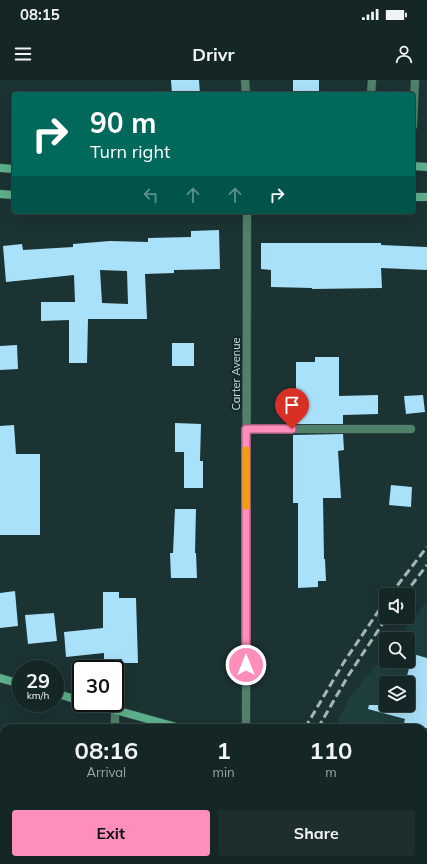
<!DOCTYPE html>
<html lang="en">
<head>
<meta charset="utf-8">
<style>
  body { margin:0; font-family:Mulish,sans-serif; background:#1e2e2e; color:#f1f3f6; height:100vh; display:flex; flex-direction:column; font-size:15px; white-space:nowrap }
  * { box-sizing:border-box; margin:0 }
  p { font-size:13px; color:#9da5a7 }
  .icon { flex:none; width:22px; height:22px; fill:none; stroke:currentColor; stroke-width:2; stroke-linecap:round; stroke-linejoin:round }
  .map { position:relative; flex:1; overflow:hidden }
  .details { position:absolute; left:0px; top:644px; width:427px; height:140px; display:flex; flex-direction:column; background:#152626; border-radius:12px 12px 0 0; box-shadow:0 4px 16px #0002,0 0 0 1px #344343 }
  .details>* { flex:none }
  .top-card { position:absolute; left:12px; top:12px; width:403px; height:122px; border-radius:4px; box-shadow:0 4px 16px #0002,0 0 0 1px #344343; background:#00695c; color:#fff; overflow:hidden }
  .buttons { position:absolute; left:379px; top:508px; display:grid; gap:8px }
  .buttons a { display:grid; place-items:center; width:36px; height:36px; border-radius:4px; background:#152626; box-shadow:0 4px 16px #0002,0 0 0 1px #344343; font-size:20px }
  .speed { position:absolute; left:12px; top:580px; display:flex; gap:8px; font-size:20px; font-weight:700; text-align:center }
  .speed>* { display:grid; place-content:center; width:52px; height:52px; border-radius:50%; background:#152626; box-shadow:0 4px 16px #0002,0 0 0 1px #344343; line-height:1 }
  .speed small { font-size:10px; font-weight:400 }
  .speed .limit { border:2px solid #111; border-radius:6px; background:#fff; color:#111 }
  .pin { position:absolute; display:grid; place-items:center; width:34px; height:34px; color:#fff; margin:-41px -17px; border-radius:50% 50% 50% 0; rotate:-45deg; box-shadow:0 0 4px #0007 }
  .pin .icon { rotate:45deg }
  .me { position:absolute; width:44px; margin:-22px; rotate:0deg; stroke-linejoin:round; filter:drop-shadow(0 0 3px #0008) }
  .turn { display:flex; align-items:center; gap:14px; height:84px; padding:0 12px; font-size:18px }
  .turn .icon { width:52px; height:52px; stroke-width:2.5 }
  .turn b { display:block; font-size:28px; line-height:34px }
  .lanes { display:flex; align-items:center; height:38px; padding:0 12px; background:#0003; justify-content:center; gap:20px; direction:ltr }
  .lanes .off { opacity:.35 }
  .eta { display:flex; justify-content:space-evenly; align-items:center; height:68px; text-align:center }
  .eta b { font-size:24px; font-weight:700; line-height:28px }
  .button { display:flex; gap:8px; margin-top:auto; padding:8px 12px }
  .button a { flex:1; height:46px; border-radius:4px; background:#fe8ebc; color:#111; font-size:16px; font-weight:700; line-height:46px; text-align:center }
  .button a+a { background:#1e2e2e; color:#f1f3f6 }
  .status { display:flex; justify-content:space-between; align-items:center; height:28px; padding:0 20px; background:#152626; direction:ltr }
  .status svg { height:11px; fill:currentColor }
  header { display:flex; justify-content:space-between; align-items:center; height:52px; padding:0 12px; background:#152626; font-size:18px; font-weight:700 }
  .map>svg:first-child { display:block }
</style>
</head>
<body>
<div class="status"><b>08:15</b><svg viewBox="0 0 49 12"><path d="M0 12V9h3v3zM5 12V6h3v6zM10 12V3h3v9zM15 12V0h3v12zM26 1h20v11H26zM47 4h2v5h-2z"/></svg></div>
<header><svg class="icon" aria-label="menu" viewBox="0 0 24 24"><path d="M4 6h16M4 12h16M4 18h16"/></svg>Drivr<svg class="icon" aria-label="person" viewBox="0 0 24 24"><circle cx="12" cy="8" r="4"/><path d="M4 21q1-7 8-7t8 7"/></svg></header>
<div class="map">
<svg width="427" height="784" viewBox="0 0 427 784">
  <rect width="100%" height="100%" fill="#1c3333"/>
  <path fill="#1f3f3f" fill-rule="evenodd" d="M427,521V784H274L276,780H423V648H335L348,620L386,573V581H408V559H397ZM386,603H408V625H386Z"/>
  <g fill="#aae1fa" fill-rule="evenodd">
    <polygon points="171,0 199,0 200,14 172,14"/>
    <rect x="293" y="0" width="26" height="14"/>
    <path d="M219,150L220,189L174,190V193L145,194L147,239H88L87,283H69V240L41,241V222H75L74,195L6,202L3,166L22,164L23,170L73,167V164L110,161L148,162V158L191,157V151ZM100,190L127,191L128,224L102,223Z"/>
    <polygon points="261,163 381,163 381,165 427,167 427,190 381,188 382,208 312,209 312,208 271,207 271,190 261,189"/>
    <rect x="172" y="263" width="22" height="23"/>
    <polygon points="17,265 18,289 0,290 0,266"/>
    <polygon points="315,277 339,277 339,316 378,315 378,334 343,335 343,344 296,344 296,282 315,282"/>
    <polygon points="423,315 425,332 406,334 404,316"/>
    <polygon points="175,343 201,344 200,381 203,381 203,408 184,408 184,372 175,372"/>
    <polygon points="14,345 16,374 40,374 40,455 0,455 0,346"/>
    <polygon points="343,354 344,370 338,371 341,418 323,418 324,479 325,479 326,501 318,501 318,507 298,508 298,423 293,423 293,355"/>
    <polygon points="391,405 412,407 411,427 389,425"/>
    <polygon points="175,429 196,429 195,473 196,473 197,498 171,498 170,473 173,473"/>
    <polygon points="15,511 18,546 0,548 0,513"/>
    <polygon points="103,512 119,512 119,518 136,518 138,583 122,583 122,579 104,579 104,573 66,577 64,552 103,548"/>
    <polygon points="54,533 57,561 28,564 25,535"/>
    <polygon points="413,574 427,578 427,648 403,648 405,639 368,629 369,625 408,625 408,603 405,603"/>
  </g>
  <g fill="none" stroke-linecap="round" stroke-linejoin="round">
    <g stroke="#384e4e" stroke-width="9">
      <g id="lane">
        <polyline points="371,14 372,0"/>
        <polyline points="413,46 415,0"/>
        <polyline points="247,349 411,349"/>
        <polyline points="423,679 427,680"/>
      </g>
    </g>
    <g stroke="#384e4e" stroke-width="9">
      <g id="street">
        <polyline points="245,0 246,14"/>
        <polyline points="115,648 115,630"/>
        <polyline points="246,648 247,132"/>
        <polyline points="115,784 115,780"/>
      </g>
    </g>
    <g stroke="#384e4e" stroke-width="9">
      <g id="secondary">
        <polyline points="413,86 427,87"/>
        <polyline points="0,88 14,89"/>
        <polyline points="0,114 14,115"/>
        <polyline points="413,117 427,117"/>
        <polyline points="0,598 21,604"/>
        <polyline points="55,613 81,621"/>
        <polyline points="90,623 180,648"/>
        <polyline points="423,714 427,715"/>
      </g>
    </g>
    <use href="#lane" stroke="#50816a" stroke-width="8"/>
    <use href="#street" stroke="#50816a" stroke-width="8"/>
    <use href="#secondary" stroke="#5eb08c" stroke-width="8"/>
    <g stroke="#a6b6b6" stroke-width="3" stroke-dasharray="8 4" stroke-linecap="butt">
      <polyline points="390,515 427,467"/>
      <polyline points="404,515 427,485"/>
      <polyline points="305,648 344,582 386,520"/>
      <polyline points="318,648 348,596 387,537"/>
      <polyline points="240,784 242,780"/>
      <polyline points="252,784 254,780"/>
    </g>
  </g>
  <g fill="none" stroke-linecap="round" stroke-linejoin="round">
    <g stroke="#a55c7a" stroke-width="10">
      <polyline id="route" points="246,585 246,349 292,349"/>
    </g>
    <use href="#route" stroke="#fe8ebc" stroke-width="7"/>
    <polyline stroke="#f59e0b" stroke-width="7" points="246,426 246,370"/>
  </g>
  <g text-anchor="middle" stroke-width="4" stroke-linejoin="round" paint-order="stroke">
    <g font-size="11" fill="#cedcdc" stroke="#122929">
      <text transform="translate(236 294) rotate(-90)" y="4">Carter Avenue</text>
    </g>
  </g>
</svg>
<div class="buttons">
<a><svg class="icon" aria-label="sound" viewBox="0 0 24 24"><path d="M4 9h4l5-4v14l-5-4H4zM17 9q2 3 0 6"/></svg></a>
<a><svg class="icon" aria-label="search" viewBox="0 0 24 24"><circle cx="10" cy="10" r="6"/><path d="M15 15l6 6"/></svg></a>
<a><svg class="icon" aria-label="layers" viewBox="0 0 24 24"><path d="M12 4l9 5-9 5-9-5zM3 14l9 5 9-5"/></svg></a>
</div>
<div class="speed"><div>29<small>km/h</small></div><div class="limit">30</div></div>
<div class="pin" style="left:292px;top:349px;background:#d93025"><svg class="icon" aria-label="arrive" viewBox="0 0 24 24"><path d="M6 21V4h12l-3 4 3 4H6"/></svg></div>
<svg class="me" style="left:246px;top:585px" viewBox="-20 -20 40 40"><circle r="17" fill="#fe8ebc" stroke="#fff" stroke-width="3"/><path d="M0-11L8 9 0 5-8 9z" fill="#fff"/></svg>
<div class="top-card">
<div class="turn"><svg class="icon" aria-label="right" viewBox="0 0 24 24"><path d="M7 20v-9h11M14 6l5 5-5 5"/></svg><div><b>90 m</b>Turn right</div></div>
<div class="lanes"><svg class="icon off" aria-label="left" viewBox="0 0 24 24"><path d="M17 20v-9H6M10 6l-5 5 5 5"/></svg><svg class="icon off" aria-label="ahead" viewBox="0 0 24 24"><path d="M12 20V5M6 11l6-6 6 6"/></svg><svg class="icon off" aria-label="ahead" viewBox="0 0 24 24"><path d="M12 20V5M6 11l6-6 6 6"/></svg><svg class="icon" aria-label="right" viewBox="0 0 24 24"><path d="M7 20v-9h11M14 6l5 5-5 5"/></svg></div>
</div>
<section class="details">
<div class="eta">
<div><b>08:16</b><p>Arrival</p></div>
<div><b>1</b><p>min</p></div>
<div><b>110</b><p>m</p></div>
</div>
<div class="button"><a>Exit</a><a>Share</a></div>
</section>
</div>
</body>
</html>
